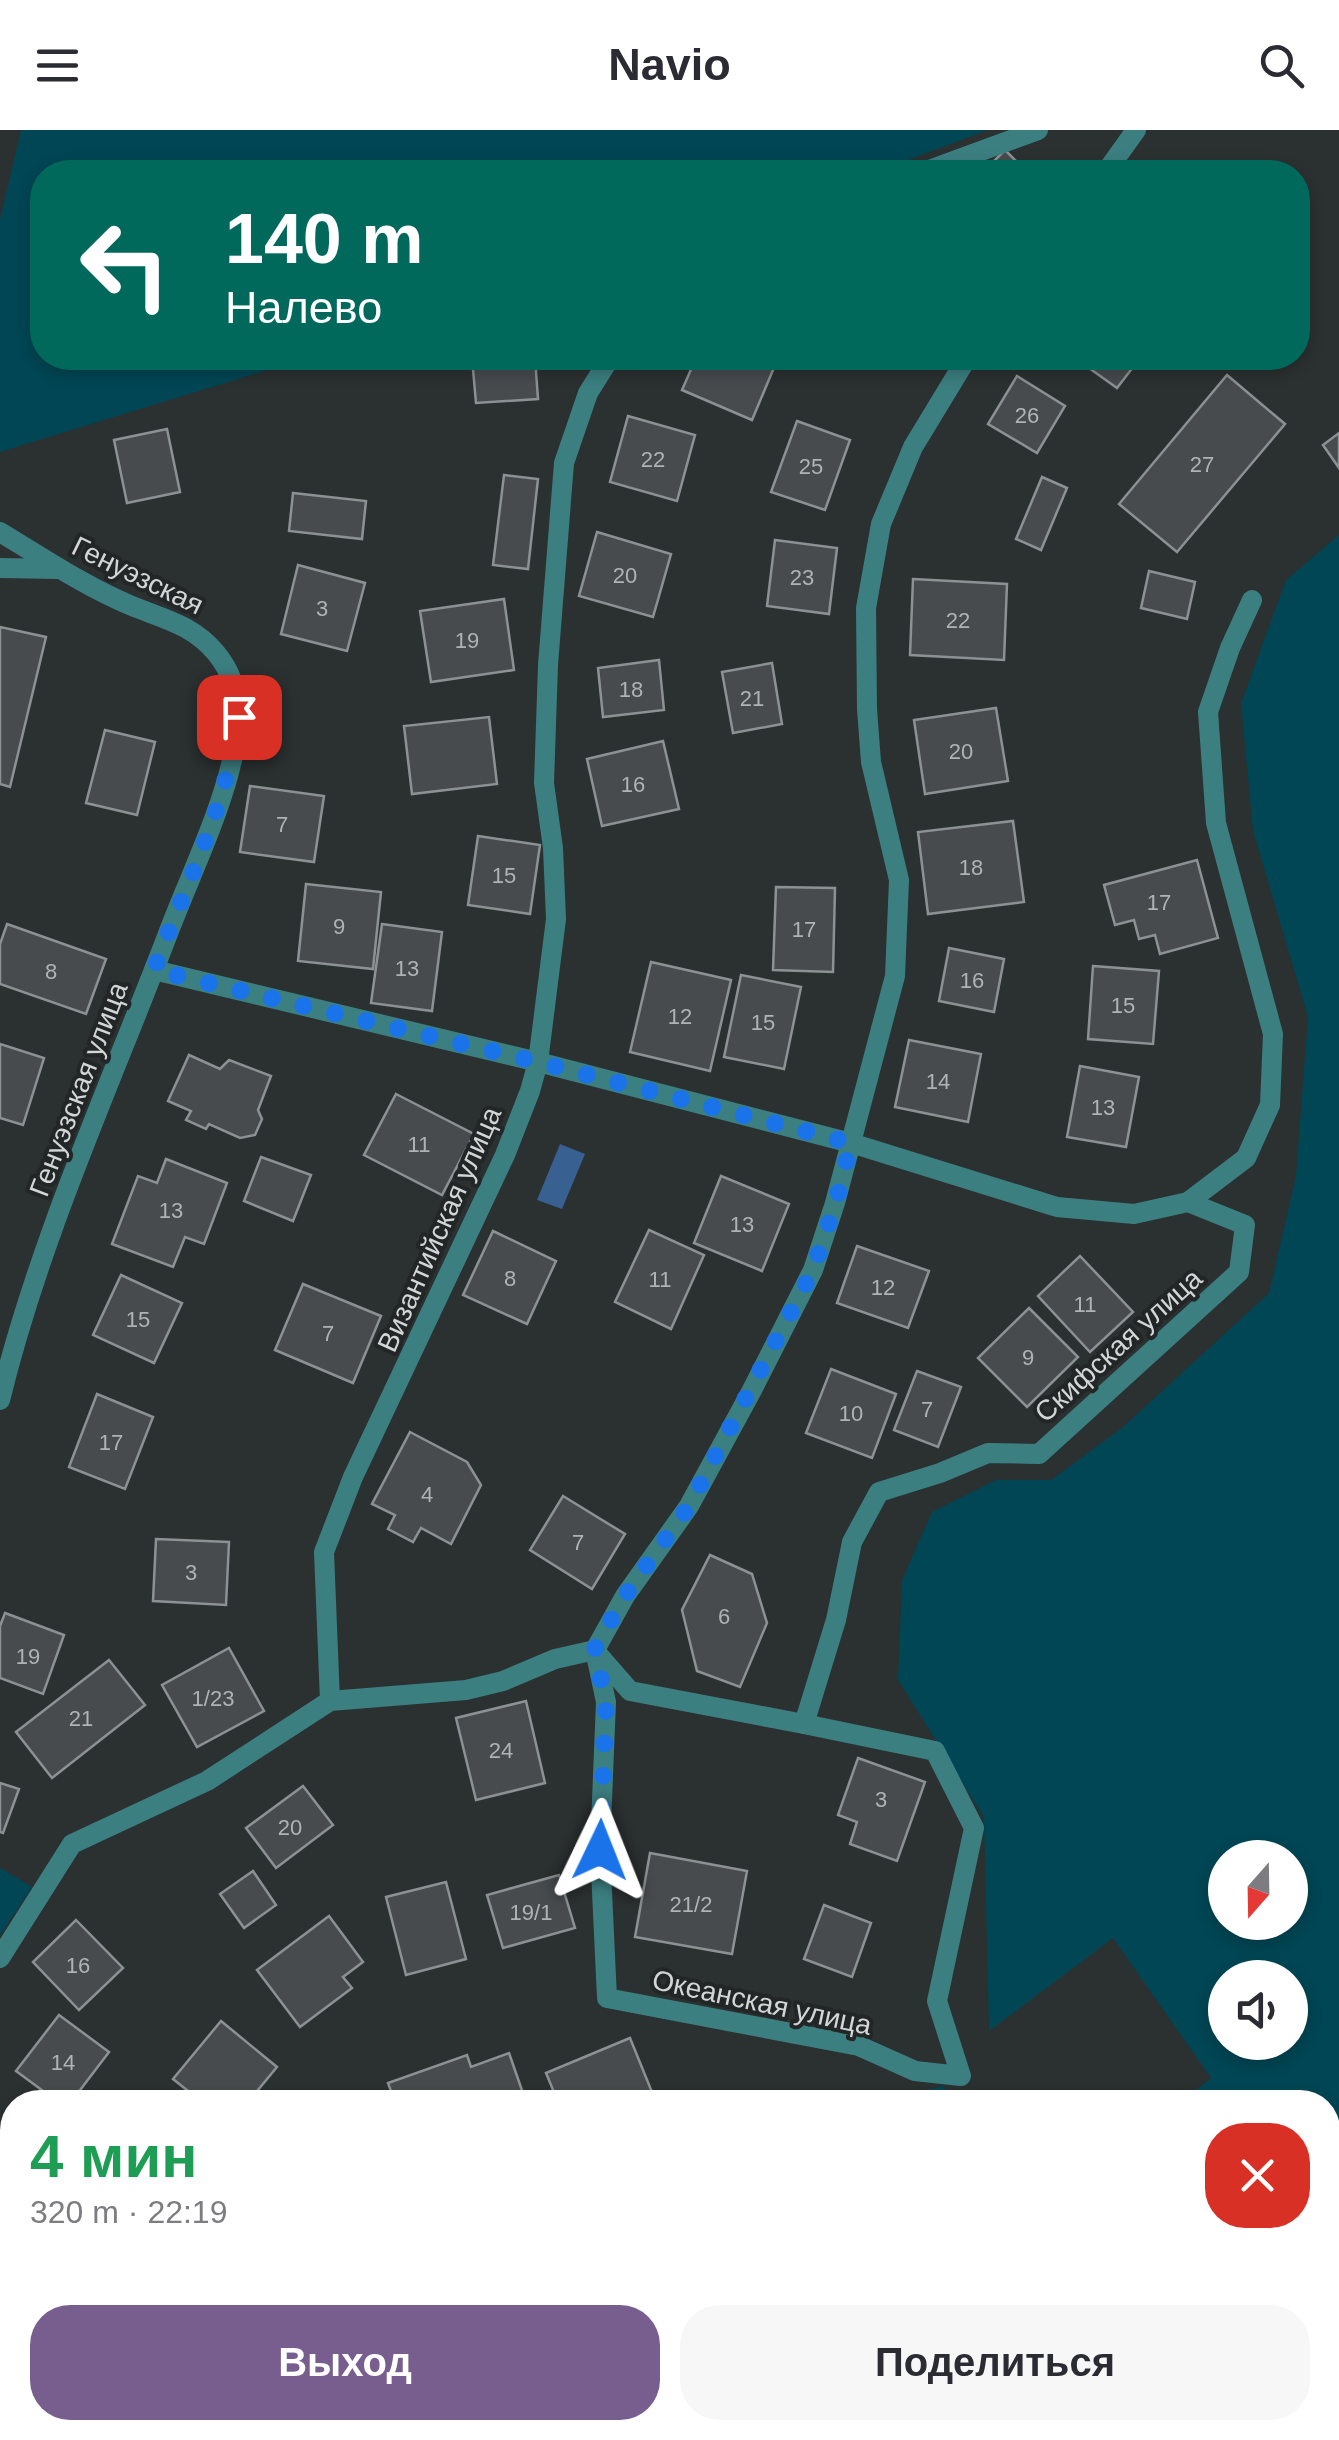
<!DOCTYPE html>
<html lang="ru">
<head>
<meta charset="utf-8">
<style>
  body { margin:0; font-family:Helvetica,sans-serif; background:#f7f7f7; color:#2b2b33; height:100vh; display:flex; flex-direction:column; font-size:38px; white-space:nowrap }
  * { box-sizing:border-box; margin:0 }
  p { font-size:32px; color:#7c7c81 }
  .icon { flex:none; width:55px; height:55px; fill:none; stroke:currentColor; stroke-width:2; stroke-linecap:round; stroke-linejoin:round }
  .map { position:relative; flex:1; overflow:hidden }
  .details { position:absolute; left:0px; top:1960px; width:1340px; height:350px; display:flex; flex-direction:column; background:#fff; border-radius:40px 40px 0 0; box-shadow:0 5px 15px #0003 }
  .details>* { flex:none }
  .hud { position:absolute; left:30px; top:30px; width:1280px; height:210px; border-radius:40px; box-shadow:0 5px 15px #0003; background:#00695c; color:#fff; overflow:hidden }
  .needle { width:65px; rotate:200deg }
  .tools { position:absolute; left:1208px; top:1710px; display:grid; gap:20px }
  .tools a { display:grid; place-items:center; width:100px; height:100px; border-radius:50%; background:#fff; box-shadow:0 5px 15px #0003; font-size:50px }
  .pin { position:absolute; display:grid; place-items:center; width:85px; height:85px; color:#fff; margin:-42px; border-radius:20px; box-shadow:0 5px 15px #0006 }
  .me { position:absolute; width:110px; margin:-55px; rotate:2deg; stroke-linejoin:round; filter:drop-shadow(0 0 8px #0008) }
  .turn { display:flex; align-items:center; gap:35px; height:210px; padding:0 30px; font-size:45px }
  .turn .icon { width:130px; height:130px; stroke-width:2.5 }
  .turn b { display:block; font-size:70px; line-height:85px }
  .round { display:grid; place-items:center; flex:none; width:105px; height:105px; border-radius:40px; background:#f7f7f7 }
  .summary { display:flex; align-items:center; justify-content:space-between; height:170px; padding:0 30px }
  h1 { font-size:60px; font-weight:700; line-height:75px; color:#1e9e55 }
  .cta { display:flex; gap:20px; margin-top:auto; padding:20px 30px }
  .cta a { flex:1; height:115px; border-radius:40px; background:#775e8e; color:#fff; font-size:40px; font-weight:700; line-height:115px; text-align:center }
  .cta a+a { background:#f7f7f7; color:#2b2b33 }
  header { display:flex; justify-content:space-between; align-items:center; height:130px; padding:0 30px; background:#fff; font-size:45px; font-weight:700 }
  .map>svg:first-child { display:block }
</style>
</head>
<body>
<header><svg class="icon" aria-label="menu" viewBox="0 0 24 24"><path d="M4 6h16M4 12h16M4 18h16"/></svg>Navio<svg class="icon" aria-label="search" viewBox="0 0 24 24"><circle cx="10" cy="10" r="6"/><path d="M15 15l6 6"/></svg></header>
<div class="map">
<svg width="1339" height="2310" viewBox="0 0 1339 2310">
  <rect width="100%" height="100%" fill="#2b3031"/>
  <g fill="#014654" fill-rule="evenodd">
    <polygon points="21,0 988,0 876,42 42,42 42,228 307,228 0,322 0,89"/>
    <path d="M1339,405V2101L1328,2106V1972H1181L1211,1948L1113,1808L989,1901L984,1687L898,1550L902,1450L932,1382L996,1350H1051L1122,1298L1269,1163L1296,1046L1308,887L1253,701L1241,573L1286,450ZM1225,1728H1290V1792H1225ZM1225,1848H1290V1912H1225Z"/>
    <polygon points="0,1738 32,1757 0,1805"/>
    <polygon points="943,1956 957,1972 883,1972"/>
    <polygon points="210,2298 896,2298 861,2310 207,2310"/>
  </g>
  <polygon fill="#386090" points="560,1014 585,1024 562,1079 537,1070"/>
  <g fill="#474b4e" stroke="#8c9193" stroke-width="2.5">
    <polygon points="1005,20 1027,42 983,42"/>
    <polygon points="472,228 535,228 538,269 476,273"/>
    <polygon points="696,228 778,228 752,290 682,260"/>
    <polygon points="1075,228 1140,228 1117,258"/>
    <polygon points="1227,245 1285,294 1177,422 1119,374"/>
    <polygon points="1017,246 1065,276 1037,323 988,294"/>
    <polygon points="628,286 695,305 677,371 610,352"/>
    <polygon points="797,291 850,310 825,380 771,362"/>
    <polygon points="167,299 180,362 127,373 114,310"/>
    <polygon points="1339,303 1339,338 1323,315"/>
    <polygon points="504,345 538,349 528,439 493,435"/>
    <polygon points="1042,347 1067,358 1041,420 1016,409"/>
    <polygon points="293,363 366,371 362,409 289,401"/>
    <polygon points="597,402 671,424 653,487 579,466"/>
    <polygon points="775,410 837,418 829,484 767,476"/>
    <polygon points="298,435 365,453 347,521 281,504"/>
    <polygon points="1149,441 1195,452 1187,489 1141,478"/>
    <polygon points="913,449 1007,454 1004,530 910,525"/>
    <polygon points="504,469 514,540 431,552 420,481"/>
    <polygon points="0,497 46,507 10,657 0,654"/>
    <polygon points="659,530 664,580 603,587 598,538"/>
    <polygon points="772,533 782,594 733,603 722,542"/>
    <polygon points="996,578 1008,651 925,664 914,590"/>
    <polygon points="489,587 497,654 412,664 404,596"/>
    <polygon points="105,600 155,612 137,685 86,673"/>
    <polygon points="663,611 679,679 602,696 587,629"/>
    <polygon points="250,656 324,666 314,732 240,722"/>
    <polygon points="1013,691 1024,772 928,784 918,702"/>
    <polygon points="478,706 540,715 530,784 468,775"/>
    <polygon points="1197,730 1218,808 1160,824 1155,805 1139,809 1134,790 1115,795 1104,755"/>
    <polygon points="306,754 381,762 373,839 298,831"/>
    <polygon points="776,757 835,758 833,842 773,840"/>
    <polygon points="7,794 106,829 86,884 0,854 0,814"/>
    <polygon points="382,794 442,802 432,881 371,873"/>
    <polygon points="949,818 1004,829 994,882 939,871"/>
    <polygon points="651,832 731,850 710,941 630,922"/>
    <polygon points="1093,836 1159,841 1153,914 1088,909"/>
    <polygon points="741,845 801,857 784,939 724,927"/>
    <polygon points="909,910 981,924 968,992 895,977"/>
    <polygon points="0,914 44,928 23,995 0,988"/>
    <polygon points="189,925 220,939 229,930 271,946 258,980 262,989 255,1005 240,1008 209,994 206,999 186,990 191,981 168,971"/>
    <polygon points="1080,936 1139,947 1126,1017 1067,1007"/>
    <polygon points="396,964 474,1004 442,1065 364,1025"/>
    <polygon points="261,1027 311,1045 293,1091 244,1071"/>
    <polygon points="166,1029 227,1053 204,1114 185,1107 173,1137 112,1114 138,1046 157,1053"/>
    <polygon points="721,1046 789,1074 762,1141 694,1113"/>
    <polygon points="649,1100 704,1125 671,1199 615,1172"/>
    <polygon points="493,1101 556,1131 527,1194 463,1165"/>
    <polygon points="857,1116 929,1141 908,1198 837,1173"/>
    <polygon points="1080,1126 1133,1182 1090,1222 1038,1166"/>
    <polygon points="121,1145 182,1173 154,1233 93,1205"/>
    <polygon points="303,1154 381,1186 353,1253 275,1220"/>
    <polygon points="1029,1178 1078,1227 1027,1277 978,1228"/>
    <polygon points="831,1239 896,1264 872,1328 806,1303"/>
    <polygon points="917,1241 961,1257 938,1317 894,1300"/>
    <polygon points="97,1264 153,1287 125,1359 69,1337"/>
    <polygon points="410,1302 467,1332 481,1355 451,1414 421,1398 413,1412 388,1399 395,1385 372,1374"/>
    <polygon points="563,1366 625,1404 592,1459 530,1420"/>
    <polygon points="156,1409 229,1412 226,1475 153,1471"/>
    <polygon points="710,1425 752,1444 767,1493 740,1557 697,1541 682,1480"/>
    <polygon points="5,1483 64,1505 43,1564 0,1548 0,1496"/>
    <polygon points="229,1518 264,1581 197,1617 162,1555"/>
    <polygon points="109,1530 145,1575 52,1648 16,1602"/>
    <polygon points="526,1571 545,1653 476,1670 456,1588"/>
    <polygon points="858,1628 925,1652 897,1731 850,1714 857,1692 838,1685"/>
    <polygon points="0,1653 19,1659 3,1703 0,1702"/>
    <polygon points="303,1656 333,1695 276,1738 246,1698"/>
    <polygon points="650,1723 747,1741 732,1824 635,1807"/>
    <polygon points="253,1741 276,1775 244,1798 220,1764"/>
    <polygon points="559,1745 575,1798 503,1818 487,1765"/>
    <polygon points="446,1752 466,1829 406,1845 386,1767"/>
    <polygon points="824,1775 871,1793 852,1847 804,1829"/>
    <polygon points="329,1786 363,1832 343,1847 352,1858 300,1897 257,1840"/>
    <polygon points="76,1790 123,1838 79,1880 33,1832"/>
    <polygon points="59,1885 109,1922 71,1972 58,1972 16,1941"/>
    <polygon points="221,1891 277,1937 248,1972 202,1972 173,1949"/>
    <polygon points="630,1908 656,1972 558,1972 546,1943"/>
    <polygon points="509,1923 525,1969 514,1972 395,1972 388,1953 467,1925 471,1937"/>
    <polygon points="12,2239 12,2279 1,2276"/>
  </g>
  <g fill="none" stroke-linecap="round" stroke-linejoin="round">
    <g stroke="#3c7f81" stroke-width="20">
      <polyline points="924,42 1038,0"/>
      <polyline points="1106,42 1136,0"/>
      <polyline points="967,228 913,317 881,394 866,478 867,579 871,632 899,750 895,846 835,1073 813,1140 751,1262 689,1376 625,1466 595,1520 606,1572 600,1719 607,1868 859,1916 915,1941 961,1946 937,1871 974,1698 935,1621 804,1594 836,1490 852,1412 879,1362 940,1343 988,1323 1039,1324 1239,1142 1245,1095 1188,1072"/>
      <path d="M0,402C43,428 86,457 132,476C164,489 193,495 216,523C238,549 241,583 235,616C224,677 191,743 169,801C110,956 40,1107 0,1270"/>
      <polyline points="0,438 58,439"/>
      <polyline points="154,840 538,932 851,1013 1057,1077 1134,1084 1188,1072 1246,1028 1270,975 1273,904 1216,693 1208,582 1230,518 1252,470"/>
      <polyline points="596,1522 630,1561 804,1594"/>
      <polyline points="330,1571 324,1422 353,1347 505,1025 530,961 538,932 556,789 553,718 544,653 548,535 564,333 588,263 610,228"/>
      <polyline points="0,1828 72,1714 207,1651 330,1571 466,1560 503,1551 555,1529 595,1520"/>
      <polyline points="0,2018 12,2025"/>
      <polyline points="169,2310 171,2298"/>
      <polyline points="867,2310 912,2298"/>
    </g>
  </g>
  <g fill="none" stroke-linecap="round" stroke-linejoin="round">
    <path stroke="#1a73e8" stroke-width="18" stroke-dasharray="0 32.4" d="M239,587C227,674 185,758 154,840L538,932L851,1013L836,1073L813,1140L689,1376L625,1466L594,1520L606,1572L600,1720"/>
  </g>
  <g text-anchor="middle" stroke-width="8" stroke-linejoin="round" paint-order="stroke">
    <g font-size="22" fill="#b0b3b5">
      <text x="1027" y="293">26</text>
      <text x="653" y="337">22</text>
      <text x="1202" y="342">27</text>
      <text x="811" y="344">25</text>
      <text x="625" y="453">20</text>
      <text x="802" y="455">23</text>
      <text x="322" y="486">3</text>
      <text x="958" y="498">22</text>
      <text x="467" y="518">19</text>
      <text x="631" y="567">18</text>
      <text x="752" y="576">21</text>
      <text x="961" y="629">20</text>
      <text x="633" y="662">16</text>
      <text x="282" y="702">7</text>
      <text x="971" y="745">18</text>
      <text x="504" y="753">15</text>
      <text x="1159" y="780">17</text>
      <text x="339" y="804">9</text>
      <text x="804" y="807">17</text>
      <text x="407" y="846">13</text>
      <text x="51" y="849">8</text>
      <text x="972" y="858">16</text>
      <text x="1123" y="883">15</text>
      <text x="680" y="894">12</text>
      <text x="763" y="900">15</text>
      <text x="938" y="959">14</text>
      <text x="1103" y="985">13</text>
      <text x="419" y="1022">11</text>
      <text x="171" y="1088">13</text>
      <text x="742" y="1102">13</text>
      <text x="510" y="1156">8</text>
      <text x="660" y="1157">11</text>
      <text x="883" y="1165">12</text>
      <text x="1085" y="1182">11</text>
      <text x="138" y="1197">15</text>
      <text x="328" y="1211">7</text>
      <text x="1028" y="1235">9</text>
      <text x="927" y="1287">7</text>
      <text x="851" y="1291">10</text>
      <text x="111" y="1320">17</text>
      <text x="427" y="1372">4</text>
      <text x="578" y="1420">7</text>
      <text x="191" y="1450">3</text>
      <text x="724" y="1494">6</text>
      <text x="28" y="1534">19</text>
      <text x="213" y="1576">1/23</text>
      <text x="81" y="1596">21</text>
      <text x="501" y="1628">24</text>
      <text x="881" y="1677">3</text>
      <text x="290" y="1705">20</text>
      <text x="691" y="1782">21/2</text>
      <text x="531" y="1790">19/1</text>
      <text x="78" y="1843">16</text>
      <text x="63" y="1940">14</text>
    </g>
    <g font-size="28" fill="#d3d6d7" stroke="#222627">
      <text transform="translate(138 445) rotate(26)" y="10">Генуэзская</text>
      <text transform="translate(78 959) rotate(-69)" y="10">Генуэзская улица</text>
      <text transform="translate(439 1099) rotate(-66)" y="10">Византийская улица</text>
      <text transform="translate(1118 1215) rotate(-42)" y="10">Скифская улица</text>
      <text transform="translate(762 1872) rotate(12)" y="10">Океанская улица</text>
    </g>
  </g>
</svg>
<div class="tools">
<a><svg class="needle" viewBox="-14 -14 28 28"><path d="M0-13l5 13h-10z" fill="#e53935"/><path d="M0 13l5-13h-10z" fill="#7c7c81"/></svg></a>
<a><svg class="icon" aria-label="sound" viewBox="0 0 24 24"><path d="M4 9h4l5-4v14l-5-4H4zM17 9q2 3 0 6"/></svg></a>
</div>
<div class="pin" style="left:239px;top:587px;background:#d93025"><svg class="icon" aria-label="arrive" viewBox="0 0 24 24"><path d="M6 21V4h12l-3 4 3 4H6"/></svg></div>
<svg class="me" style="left:600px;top:1720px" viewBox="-20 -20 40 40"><path d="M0-17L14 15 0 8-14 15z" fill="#1a73e8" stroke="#fff" stroke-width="4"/></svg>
<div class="hud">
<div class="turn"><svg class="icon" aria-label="left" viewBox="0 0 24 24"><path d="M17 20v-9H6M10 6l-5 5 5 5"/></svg><div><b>140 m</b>Налево</div></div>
</div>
<section class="details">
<div class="summary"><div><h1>4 мин</h1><p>320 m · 22:19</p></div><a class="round" style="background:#d93025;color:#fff"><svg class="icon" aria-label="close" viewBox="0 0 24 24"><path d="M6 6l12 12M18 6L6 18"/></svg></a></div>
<div class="cta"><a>Выход</a><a>Поделиться</a></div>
</section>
</div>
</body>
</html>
